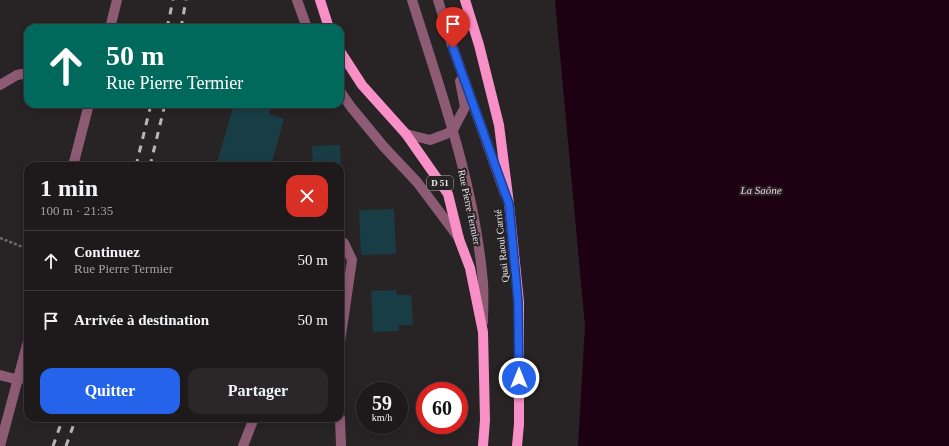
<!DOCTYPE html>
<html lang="fr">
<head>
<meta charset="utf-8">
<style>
  body { margin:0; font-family:"Times New Roman",serif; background:#2b2729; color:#f1f3f6; height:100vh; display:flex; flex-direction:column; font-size:15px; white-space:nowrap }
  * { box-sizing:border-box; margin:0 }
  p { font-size:13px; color:#a1a1a3 }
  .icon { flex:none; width:22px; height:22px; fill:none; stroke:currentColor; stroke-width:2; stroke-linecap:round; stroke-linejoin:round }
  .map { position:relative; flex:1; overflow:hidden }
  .panel { position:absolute; left:24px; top:162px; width:320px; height:260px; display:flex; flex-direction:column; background:#1e1a1c; border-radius:12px; box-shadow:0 2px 10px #0003,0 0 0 1px #3c383b }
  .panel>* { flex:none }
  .top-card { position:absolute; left:24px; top:24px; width:320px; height:84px; border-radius:12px; box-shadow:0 2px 10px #0003,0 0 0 1px #3c383b; background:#00695c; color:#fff; overflow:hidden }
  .speed { position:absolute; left:356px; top:382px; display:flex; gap:8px; font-size:20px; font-weight:700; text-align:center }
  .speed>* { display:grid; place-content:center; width:52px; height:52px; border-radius:50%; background:#1e1a1c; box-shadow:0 2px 10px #0003,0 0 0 1px #3c383b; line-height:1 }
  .speed small { font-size:10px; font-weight:400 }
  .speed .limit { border:6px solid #d22; background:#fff; color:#111 }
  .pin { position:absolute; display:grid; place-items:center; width:34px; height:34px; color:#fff; margin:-41px -17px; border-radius:50% 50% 50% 0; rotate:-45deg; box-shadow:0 0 4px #0007 }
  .pin .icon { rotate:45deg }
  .me { position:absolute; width:44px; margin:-22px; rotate:0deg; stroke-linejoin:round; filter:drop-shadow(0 0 3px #0008) }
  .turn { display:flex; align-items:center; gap:14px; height:84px; padding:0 16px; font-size:18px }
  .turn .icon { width:52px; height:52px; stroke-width:2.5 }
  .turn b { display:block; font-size:28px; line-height:34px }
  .round { display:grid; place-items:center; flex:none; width:42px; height:42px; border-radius:12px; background:#2b2729 }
  .summary { display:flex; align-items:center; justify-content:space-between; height:68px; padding:0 16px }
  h1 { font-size:24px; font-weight:700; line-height:30px }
  .action { display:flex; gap:8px; margin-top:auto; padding:8px 16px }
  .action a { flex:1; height:46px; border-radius:12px; background:#2563eb; color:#fff; font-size:16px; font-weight:700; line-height:46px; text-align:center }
  .action a+a { background:#2b2729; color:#f1f3f6 }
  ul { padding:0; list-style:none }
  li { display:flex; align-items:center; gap:12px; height:60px; padding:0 16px; border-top:1px solid #3c383b }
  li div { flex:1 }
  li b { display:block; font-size:15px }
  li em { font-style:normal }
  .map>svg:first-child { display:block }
</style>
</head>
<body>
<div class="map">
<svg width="949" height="446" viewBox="0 0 949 446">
  <rect width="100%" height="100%" fill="#282325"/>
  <polygon fill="#1d0011" points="555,0 949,0 949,446 578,446 585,326"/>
  <g fill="#193d45">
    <polygon points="234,104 272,104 269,114 284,119 271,166 216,166"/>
    <polygon points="340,145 341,166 313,166 312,146"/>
    <polygon points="394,209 396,254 361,255 359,210"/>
    <polygon points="396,290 397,295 411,295 413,325 398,325 399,331 373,332 371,291"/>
  </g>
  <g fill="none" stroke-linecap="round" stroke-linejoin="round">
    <polyline stroke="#6d696b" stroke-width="2.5" stroke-dasharray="3 2" stroke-linecap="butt" points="0,238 28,249"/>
    <g stroke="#8e5b75" stroke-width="10">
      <polyline points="297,0 307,28"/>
      <polyline points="340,91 351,107 384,147 417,182 459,238"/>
    </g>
    <g stroke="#8e5b75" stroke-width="10">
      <polyline points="0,85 17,75 28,73"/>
      <polyline points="340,240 344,243 352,260 340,342"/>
      <polyline points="0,375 19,380"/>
      <polyline points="340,418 341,446"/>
      <polyline points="243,446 254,418"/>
    </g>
    <g stroke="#8e5b75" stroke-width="10">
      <path d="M412,0C441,92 475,186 483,283C484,296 483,309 483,322"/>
      <polyline points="438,0 453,48 505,194"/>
      <polyline points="110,28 117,0"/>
      <polyline points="406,134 430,140 446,134 453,130 465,107 460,81"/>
      <polyline points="73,166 89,104"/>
      <polyline points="0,446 28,341"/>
    </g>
    <g stroke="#f98fc7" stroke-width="10">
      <polyline points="320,0 329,28"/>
      <polyline points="465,0 479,45 499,125 509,204 519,302 519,424 517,446"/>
      <polyline points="340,51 362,85 406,134 448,194 459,239 470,268 483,332 485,420 483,446"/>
    </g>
    <g stroke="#bab6b8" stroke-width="3" stroke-dasharray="7 7" stroke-linecap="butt">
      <polyline points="167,28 173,0"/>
      <polyline points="181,28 186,0"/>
      <polyline points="136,166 151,104"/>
      <polyline points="150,166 165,104"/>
      <polyline points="53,446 63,418"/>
      <polyline points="66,446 76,418"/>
    </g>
  </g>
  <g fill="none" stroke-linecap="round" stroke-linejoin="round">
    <g stroke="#184099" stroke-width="10">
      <polyline id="route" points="453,48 509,204 518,302 519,378"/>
    </g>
    <use href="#route" stroke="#2563eb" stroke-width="7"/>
  </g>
  <g text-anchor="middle" stroke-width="4" stroke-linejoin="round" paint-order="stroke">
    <rect fill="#282325" stroke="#b3afb1" stroke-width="1" x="427" y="176" width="26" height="14" rx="3"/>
    <g font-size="9" font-weight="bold" fill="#eeebed">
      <text x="440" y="186">D 51</text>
    </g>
    <g font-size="10" fill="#eeebed" stroke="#282325">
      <text transform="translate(470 207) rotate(78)" y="4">Rue Pierre Termier</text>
      <text transform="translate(501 246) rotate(-96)" y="4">Quai Raoul Carrié</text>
    </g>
    <g font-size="11" font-style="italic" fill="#f5cade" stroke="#282325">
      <text x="761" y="194">La Saône</text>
    </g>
  </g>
</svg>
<div class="speed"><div>59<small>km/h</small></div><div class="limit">60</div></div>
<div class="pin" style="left:453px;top:48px;background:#d93025"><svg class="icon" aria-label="arrive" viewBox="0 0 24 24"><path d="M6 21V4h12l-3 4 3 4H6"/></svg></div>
<svg class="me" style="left:519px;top:378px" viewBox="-20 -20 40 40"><circle r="17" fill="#2563eb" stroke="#fff" stroke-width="3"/><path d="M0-11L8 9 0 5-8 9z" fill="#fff"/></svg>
<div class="top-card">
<div class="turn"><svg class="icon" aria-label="ahead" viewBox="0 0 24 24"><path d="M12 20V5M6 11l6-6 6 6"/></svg><div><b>50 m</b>Rue Pierre Termier</div></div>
</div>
<section class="panel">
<div class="summary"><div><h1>1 min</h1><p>100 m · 21:35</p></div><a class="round" style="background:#d93025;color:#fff"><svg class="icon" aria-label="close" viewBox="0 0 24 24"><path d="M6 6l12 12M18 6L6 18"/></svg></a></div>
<ul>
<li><svg class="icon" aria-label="ahead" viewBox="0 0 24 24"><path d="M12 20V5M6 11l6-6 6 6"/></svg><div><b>Continuez</b><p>Rue Pierre Termier</p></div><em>50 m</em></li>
<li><svg class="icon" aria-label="arrive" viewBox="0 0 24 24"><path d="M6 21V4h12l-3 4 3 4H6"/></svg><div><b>Arrivée à destination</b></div><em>50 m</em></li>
</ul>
<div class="action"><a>Quitter</a><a>Partager</a></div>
</section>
</div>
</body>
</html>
